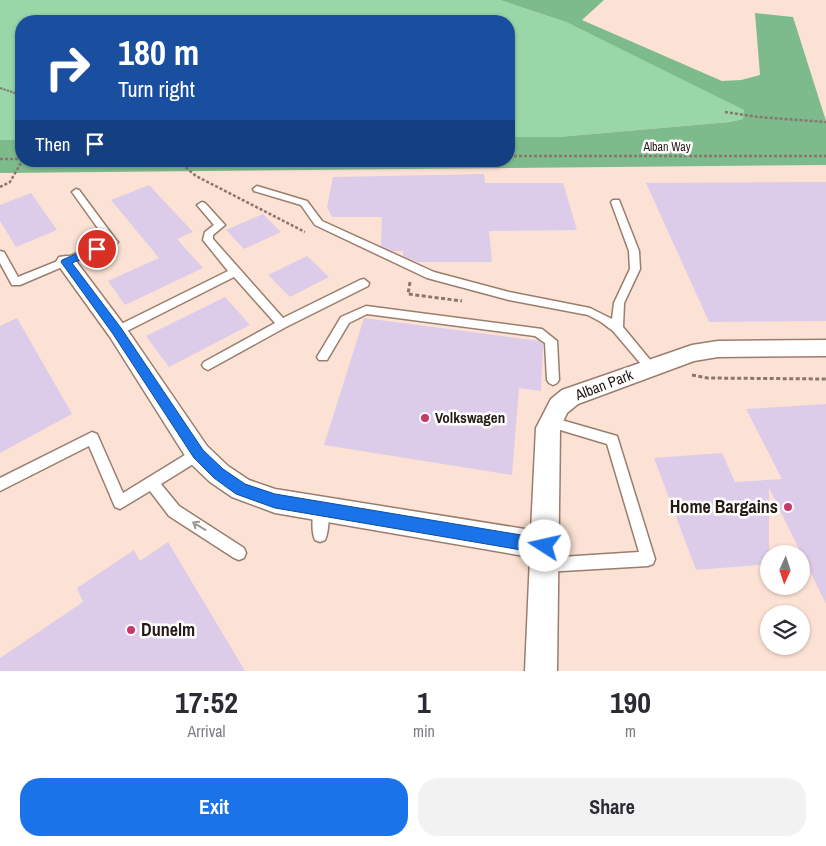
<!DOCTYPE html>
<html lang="en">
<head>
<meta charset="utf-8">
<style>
  body { margin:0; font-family:"Archivo Narrow",sans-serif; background:#f2f2f3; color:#2b2b33; height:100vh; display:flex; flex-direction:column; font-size:19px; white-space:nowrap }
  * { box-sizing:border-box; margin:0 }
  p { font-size:16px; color:#7c7c81 }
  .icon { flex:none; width:28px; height:28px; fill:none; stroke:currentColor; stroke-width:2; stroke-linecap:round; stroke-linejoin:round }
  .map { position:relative; height:671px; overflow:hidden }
  .drawer { display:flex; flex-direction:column; background:#fff; flex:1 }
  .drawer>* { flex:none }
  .top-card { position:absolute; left:15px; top:15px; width:500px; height:152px; border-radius:20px; box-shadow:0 1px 4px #0004; background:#1a4fa0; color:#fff; overflow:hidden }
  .needle { width:32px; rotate:183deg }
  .controls { position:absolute; left:760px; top:545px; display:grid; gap:10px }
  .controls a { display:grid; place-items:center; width:50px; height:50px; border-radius:50%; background:#fff; box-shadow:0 1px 4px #0004; font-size:25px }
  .pin { position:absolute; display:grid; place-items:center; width:42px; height:42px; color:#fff; margin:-21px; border:2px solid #fff; border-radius:50%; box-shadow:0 1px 5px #0007 }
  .me { position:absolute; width:55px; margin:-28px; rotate:280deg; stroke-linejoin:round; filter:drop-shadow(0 0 4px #0008) }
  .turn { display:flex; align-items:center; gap:18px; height:105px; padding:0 20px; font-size:22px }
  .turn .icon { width:65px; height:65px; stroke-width:2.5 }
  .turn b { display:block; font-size:35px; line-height:42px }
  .then { display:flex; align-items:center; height:48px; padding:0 20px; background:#0003; gap:10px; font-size:19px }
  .eta { display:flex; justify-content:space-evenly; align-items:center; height:85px; text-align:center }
  .eta b { font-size:30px; font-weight:700; line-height:35px }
  .primary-button { display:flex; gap:10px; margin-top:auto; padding:10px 20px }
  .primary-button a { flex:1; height:58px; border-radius:20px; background:#1a73e8; color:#fff; font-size:20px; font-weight:700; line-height:58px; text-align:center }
  .primary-button a+a { background:#f2f2f3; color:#2b2b33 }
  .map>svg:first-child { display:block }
</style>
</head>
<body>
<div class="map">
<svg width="826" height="671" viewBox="0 0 826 671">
  <rect width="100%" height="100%" fill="#fce2d4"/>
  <polygon fill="#99d6a8" points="0,0 500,0 566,22 745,110 743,119 730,122 558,137 509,137 509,21 21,21 21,140 0,140"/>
  <polygon fill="#7dba8c" points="500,0 604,0 582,20 722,81 741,80 760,75 755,13 793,17 826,121 826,165 0,173 0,140 21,140 21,161 509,161 509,137 558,137 730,122 743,119 744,110 566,22"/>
  <g fill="#dccce9">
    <polygon points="484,174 485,183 563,183 577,230 489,231 492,262 417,262 403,256 403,251 392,251 381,246 382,217 332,217 327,207 333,177"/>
    <polygon points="826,182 826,321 709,322 646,183"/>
    <polygon points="149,185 193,232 177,239 203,268 125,305 108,281 159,258 111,200"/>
    <polygon points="31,193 57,230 16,247 0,221 0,205"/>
    <polygon points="263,214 281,232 244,249 226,230"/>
    <polygon points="307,256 329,277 290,297 268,275"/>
    <polygon points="225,297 250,325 169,367 146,336"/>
    <polygon points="17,318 72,414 0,453 0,326"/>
    <polygon points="364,318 540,341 543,344 541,391 519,388 512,475 324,445"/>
    <polygon points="826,404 826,604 769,488 769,564 696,570 654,458 722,453 735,482 782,479 746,409"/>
    <polygon points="168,542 245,671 0,671 0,658 83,602 77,588 134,550 140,561"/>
  </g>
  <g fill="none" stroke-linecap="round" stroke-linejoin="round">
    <g stroke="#9a7d6d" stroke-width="3">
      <g id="service">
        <polygon points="257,186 307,201 322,221 434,272 509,292 590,308 612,319 614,303 630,269 629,251 611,202 613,200 619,200 639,251 640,269 624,303 623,327 656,367 654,370 646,370 613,331 601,322 588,315 509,300 427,278 315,225 301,205 254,191 253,189"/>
        <polygon points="76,189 79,190 116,240 118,242 116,244 20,285 12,285 0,263 0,251 4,252 18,277 107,241 72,192"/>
        <polygon points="202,202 205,203 225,225 213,235 213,239 283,318 360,280 364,279 369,283 368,286 286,327 208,370 204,368 202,365 204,362 275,323 234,277 121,334 113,334 111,331 113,328 228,271 203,240 205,232 214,225 197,205"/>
        <polygon points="366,306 542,329 557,341 559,380 557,383 553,385 549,383 547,380 545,343 535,336 367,314 349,323 327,360 319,360 317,357 341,317"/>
        <polygon points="551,417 617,436 655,559 653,564 648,566 545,572 540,570 538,565 540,560 545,558 639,552 607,444 547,426 545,422 547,418"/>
        <polygon points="92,432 97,434 123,493 193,450 198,448 203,450 205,454 203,458 161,484 179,506 244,548 246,553 244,558 239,560 234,558 169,516 150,491 120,509 115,507 89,446 0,491 0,478"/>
        <path d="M321,501L326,503C330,513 329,531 325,540L320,542L315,540C311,531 312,513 316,503Z"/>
      </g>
    </g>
    <g stroke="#9a7d6d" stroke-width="3">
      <polygon id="minor" points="66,256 73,257 124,325 207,446 228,466 249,480 275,489 531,530 536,428 551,399 562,390 692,345 718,341 826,340 826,356 718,357 694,361 578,404 567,413 560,428 557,671 525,671 530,557 275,513 232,497 210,482 189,462 110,337 56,262 59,257"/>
    </g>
    <polyline stroke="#89776d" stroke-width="2" stroke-dasharray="2.5 1" stroke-linecap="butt" points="0,88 21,95"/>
    <g stroke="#89776d" stroke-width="2.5" stroke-dasharray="3 2" stroke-linecap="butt">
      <polyline points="725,112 758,117 826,122"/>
      <polyline points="509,156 826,156"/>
      <polyline points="0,159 21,159"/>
      <polyline points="178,161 196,176 305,232"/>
      <polyline points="0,187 10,182 22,161"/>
    </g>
    <g stroke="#89776d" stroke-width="3" stroke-dasharray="4 2.5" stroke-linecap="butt">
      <polyline points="410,282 408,294 462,301"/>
      <polyline points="692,375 707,378 826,379"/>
    </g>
    <use href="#service" fill="#fff" fill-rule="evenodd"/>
    <use href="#minor" fill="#fff" fill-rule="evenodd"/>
  </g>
  <defs><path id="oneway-shaft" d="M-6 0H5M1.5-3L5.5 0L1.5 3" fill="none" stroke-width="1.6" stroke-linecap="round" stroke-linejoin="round" transform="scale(1.25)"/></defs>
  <use stroke="#9d9895" href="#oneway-shaft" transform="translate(199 526) rotate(-149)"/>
  <polygon fill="#1a73e8" stroke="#114b97" points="97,245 102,249 101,251 72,263 121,328 203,450 223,469 245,484 275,494 545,539 550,541 553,546 550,552 545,554 275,508 236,494 214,478 194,458 113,334 61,262 62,260"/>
  <g fill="#c63969" stroke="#fff" stroke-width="2">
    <circle cx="425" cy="418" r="5"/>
    <circle cx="788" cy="507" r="5"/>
    <circle cx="131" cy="630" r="5"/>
  </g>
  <g text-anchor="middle" stroke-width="5" stroke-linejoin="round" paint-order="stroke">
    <g font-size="12" fill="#261a14" stroke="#fff">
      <text x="667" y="151">Alban Way</text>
    </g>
    <g font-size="15" fill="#261a14" stroke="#fff">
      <text transform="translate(604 385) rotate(-21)" y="5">Alban Park</text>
    </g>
    <g font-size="15" font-weight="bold" fill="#261a14" stroke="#fff" text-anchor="start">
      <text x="435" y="423">Volkswagen</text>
    </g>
    <g font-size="18" font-weight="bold" fill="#261a14" stroke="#fff" text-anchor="end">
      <text x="778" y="513">Home Bargains</text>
      <text x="141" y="636" text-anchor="start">Dunelm</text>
    </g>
  </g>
</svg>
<div class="controls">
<a><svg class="needle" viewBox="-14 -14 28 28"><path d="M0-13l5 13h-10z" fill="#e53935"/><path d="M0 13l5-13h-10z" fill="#7c7c81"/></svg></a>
<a><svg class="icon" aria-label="layers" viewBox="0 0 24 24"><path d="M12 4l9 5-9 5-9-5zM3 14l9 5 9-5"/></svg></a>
</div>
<div class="pin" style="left:97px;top:249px;background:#d93025"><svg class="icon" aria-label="arrive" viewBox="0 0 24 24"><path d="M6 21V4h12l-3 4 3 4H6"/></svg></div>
<svg class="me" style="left:545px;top:546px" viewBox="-20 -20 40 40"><circle r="19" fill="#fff"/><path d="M0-13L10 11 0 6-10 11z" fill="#1a73e8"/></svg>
<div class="top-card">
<div class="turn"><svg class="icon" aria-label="right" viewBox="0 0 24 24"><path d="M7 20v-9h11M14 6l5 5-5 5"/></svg><div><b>180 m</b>Turn right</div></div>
<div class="then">Then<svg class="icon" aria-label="arrive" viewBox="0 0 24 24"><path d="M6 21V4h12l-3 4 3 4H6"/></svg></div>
</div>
</div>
<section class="drawer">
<div class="eta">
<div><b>17:52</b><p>Arrival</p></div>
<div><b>1</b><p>min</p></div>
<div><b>190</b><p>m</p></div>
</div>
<div class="primary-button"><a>Exit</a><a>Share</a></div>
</section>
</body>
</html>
